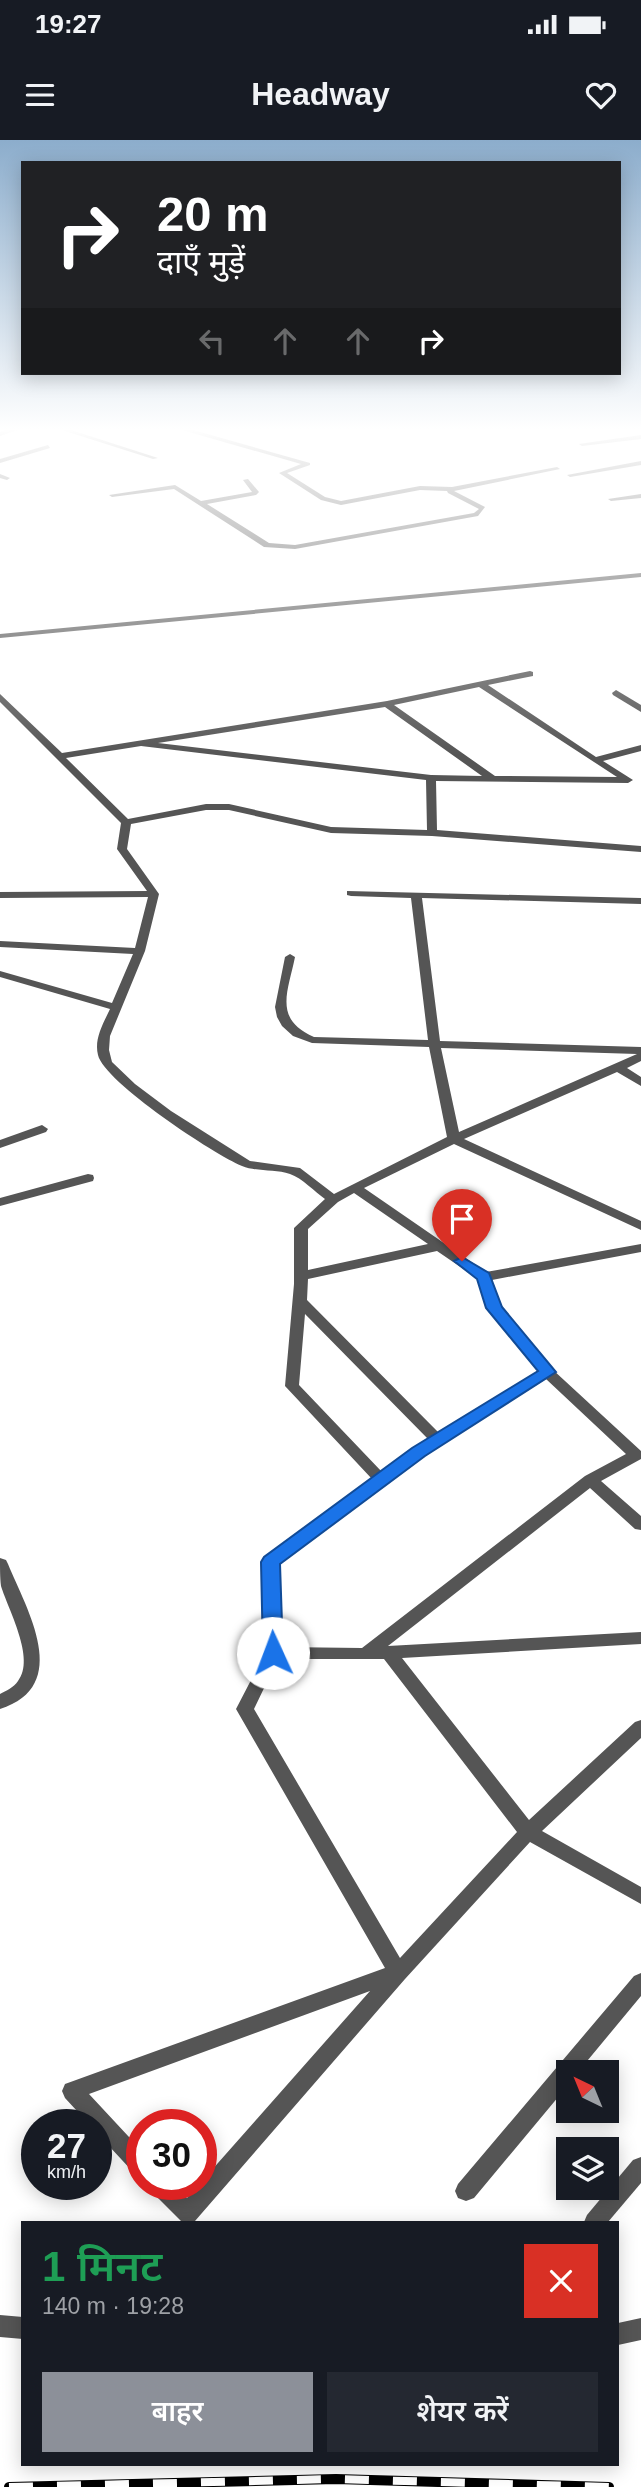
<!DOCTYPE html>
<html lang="hi">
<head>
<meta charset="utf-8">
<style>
  body { margin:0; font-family:Arial,"Noto Sans Devanagari",sans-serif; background:#242831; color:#f1f3f6; height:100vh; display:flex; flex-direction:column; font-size:26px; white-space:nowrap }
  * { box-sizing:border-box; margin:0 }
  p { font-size:23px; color:#9ea1a6 }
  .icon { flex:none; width:38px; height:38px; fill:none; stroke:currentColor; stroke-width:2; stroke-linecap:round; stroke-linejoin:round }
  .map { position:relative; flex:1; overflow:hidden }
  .details { position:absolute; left:21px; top:2081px; width:598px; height:245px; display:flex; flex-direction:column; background:#171b24; border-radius:0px; box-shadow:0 4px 18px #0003 }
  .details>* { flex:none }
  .top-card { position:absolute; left:21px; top:21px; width:600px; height:214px; border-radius:0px; box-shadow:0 4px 18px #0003; background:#202124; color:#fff; overflow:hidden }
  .needle { width:46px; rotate:317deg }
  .buttons { position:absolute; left:556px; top:1920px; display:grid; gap:14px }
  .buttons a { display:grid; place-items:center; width:63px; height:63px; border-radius:0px; background:#171b24; box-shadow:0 4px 18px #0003; font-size:35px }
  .speed { position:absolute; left:21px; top:1969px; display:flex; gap:14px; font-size:35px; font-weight:700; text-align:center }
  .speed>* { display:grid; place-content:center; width:91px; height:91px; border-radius:50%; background:#171b24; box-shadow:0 4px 18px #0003; line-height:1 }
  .speed small { font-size:18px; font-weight:400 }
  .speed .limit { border:10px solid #d22; background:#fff; color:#111 }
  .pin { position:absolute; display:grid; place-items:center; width:60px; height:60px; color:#fff; margin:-72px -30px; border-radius:50% 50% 50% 0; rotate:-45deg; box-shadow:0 0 7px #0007 }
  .pin .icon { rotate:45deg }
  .me { position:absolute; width:77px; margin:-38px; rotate:358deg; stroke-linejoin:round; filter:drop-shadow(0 0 5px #0008) }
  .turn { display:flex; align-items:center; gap:24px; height:147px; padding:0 21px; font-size:32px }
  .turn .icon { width:91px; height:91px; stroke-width:2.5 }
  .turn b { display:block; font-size:49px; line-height:60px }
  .lanes { display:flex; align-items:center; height:66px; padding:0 21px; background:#0003; justify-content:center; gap:35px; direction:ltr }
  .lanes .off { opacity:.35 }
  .round { display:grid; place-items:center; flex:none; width:74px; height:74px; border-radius:0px; background:#242831 }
  .summary { display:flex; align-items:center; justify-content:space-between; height:119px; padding:0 21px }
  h1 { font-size:42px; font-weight:600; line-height:52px; color:#1e9e55 }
  .action { display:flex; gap:14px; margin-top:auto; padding:14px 21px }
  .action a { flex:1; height:80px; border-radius:0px; background:#8c9099; color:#fff; font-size:28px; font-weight:600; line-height:80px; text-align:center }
  .action a+a { background:#242831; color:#f1f3f6 }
  .status { display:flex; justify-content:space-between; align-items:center; height:49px; padding:0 35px; background:#171b24; direction:ltr }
  .status svg { height:19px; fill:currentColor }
  header { display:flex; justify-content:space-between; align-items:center; height:91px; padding:0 21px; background:#171b24; font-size:32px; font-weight:600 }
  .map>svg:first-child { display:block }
</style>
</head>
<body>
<div class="status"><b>19:27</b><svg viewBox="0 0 49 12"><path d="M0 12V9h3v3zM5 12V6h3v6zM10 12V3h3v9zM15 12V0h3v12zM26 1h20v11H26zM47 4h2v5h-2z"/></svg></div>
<header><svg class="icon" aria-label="menu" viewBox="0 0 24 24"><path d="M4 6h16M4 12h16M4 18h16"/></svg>Headway<svg class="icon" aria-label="heart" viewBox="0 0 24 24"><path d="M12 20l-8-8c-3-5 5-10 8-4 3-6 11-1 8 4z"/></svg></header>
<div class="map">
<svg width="641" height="2347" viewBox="0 0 641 2347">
  <rect width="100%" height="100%" fill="#fff"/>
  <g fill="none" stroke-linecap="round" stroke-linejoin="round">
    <path fill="#555" fill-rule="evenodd" d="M0,1418L6,1420L8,1424C27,1470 73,1546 0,1569V1554C6,1551 14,1547 18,1541C36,1519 8,1469 1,1446C0,1438 0,1427 0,1418Z"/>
    <g fill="#555" fill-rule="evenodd">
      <polygon points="18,286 29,286 0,296 0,292"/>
      <polygon points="70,286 80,286 71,290 158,318 153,319 62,290"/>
      <polygon points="168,286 179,286 310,323 310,325 287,333 325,357 341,361 420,346 452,347 557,327 560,329 454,351 485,367 478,376 295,409 264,407 174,349 112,357 109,355 175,345 201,361 252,352 243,340 248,339 259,352 256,355 207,364 269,403 295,405 474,373 479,369 448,353 447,351 420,350 341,365 321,360 279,333 301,324"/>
      <polygon points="641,295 641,299 582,306 579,304"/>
      <polygon points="48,305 50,308 0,323 0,319"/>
      <polygon points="641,321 641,325 570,337 567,335"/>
      <polygon points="0,334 10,338 7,340 0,338"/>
      <polygon points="641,354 641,358 611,361 608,359"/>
      <path d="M530,531L533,532V536L488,545L596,617L641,605V611L603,621L633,640L628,643L436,641L437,690L641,706V712L432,696L331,693L229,670H206L131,684L127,709L159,754L145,811L110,896L109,910L112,922L135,944L171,971L250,1021L300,1028L334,1054L447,997L429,907L312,903L293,896L282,886L277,877L275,867L285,817L290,814L295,817C288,852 273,879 314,897L428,900L411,758L351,756L347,755V751L641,758V764L422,758L440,901L641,907V921L627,928L641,937V946L617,932L464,999L641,1081V1090L454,1004L364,1048L486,1132L641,1104V1112L492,1140L501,1167L552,1229L641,1311V1319L601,1341L641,1376V1390L635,1389L590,1348L388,1506L641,1492V1504L402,1518L529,1680L635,1582L641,1580V1598L542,1691L641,1747V1764L530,1702L405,1839L195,2081L182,2082L151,2051L148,2044H173L187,2058L370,1851L89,1954L142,2011V2036L134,2033L96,1992V1984H89L65,1958L62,1951L65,1944L385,1828L236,1569L265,1513L262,1422L264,1418L372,1339L285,1246L294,1144V1088L325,1059C315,1052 302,1038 290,1034C275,1029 257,1032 242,1026C215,1015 104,942 98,915C94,899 103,884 110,869L0,837V831L112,863L133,814L0,807V801L135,808L148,757L0,758V752L147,751L117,709L121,683L0,562V554L62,613L387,561ZM479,547L617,637L495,636L394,565ZM385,567L482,636L431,635L158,603ZM141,606L426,640L427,690L331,687L229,664H206L128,679L66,618ZM441,908L637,914L459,992ZM354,1053L428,1104L308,1130V1089L338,1062ZM437,1111L478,1139L487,1168L538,1231L439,1293L307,1160L308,1139ZM305,1174L428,1299L382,1332L299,1245ZM546,1239L626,1314L585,1336L362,1508L281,1507L278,1424L424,1316ZM278,1519H384L517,1692L400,1818L254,1569Z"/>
      <polygon points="616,550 641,565 641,572 613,555 612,553"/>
      <polygon points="42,985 48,989 46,992 0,1008 0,1000"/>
      <polygon points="88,1034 93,1035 94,1038 93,1041 0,1066 0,1058"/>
      <polygon points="641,1833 641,1856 578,1932 569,1932 569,1944 474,2058 466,2061 458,2058 455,2051 458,2044 634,1836"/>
      <polygon points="641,2017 641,2043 608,2082 584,2082 587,2075 633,2020"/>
      <polygon points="0,2175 23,2177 23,2199 0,2197"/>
      <polygon points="641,2178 641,2200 618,2205 618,2183"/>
    </g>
    <polygon fill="#555" fill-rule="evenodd" points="641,433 641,437 0,498 0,494"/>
    <g stroke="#000" stroke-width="10">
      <polyline id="rail" points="9,2347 336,2339 609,2347"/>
    </g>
    <use href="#rail" stroke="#fff" stroke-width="8" stroke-dasharray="24" stroke-linecap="butt"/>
  </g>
  <linearGradient id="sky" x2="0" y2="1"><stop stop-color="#8cadcc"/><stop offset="0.47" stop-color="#fff"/><stop offset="1" stop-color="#fff" stop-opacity="0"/></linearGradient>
  <rect width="641" height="615" fill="url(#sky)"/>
  <polygon fill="#1a73e8" stroke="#114b97" stroke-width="2" points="462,1117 489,1133 502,1167 556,1232 425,1316 280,1424 283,1513 273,1520 266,1518 263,1513 261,1422 264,1417 412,1308 538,1231 486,1168 477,1139 454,1121"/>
</svg>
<div class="buttons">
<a><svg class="needle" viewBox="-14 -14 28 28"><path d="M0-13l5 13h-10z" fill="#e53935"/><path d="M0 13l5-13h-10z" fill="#9ea1a6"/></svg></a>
<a><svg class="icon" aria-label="layers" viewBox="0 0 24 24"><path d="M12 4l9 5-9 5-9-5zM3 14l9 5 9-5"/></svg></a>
</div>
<div class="speed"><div>27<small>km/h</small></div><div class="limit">30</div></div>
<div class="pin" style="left:462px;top:1121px;background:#d93025"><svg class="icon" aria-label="arrive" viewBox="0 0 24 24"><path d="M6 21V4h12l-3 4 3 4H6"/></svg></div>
<svg class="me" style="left:273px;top:1513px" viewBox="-20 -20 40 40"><circle r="19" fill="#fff"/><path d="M0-13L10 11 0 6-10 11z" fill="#1a73e8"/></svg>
<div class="top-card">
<div class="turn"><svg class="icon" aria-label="right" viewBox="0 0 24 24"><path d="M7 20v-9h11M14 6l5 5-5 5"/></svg><div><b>20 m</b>दाएँ मुड़ें</div></div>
<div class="lanes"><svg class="icon off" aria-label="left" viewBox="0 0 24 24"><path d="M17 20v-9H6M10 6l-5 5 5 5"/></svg><svg class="icon off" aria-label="ahead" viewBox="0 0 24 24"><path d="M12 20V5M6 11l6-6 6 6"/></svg><svg class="icon off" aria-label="ahead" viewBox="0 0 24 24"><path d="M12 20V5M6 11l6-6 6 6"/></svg><svg class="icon" aria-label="right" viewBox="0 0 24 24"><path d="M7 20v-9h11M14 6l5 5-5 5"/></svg></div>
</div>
<section class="details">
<div class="summary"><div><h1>1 मिनट</h1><p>140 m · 19:28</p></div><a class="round" style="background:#d93025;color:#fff"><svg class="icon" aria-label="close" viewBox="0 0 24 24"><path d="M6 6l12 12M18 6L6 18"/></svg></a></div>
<div class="action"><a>बाहर</a><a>शेयर करें</a></div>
</section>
</div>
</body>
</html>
